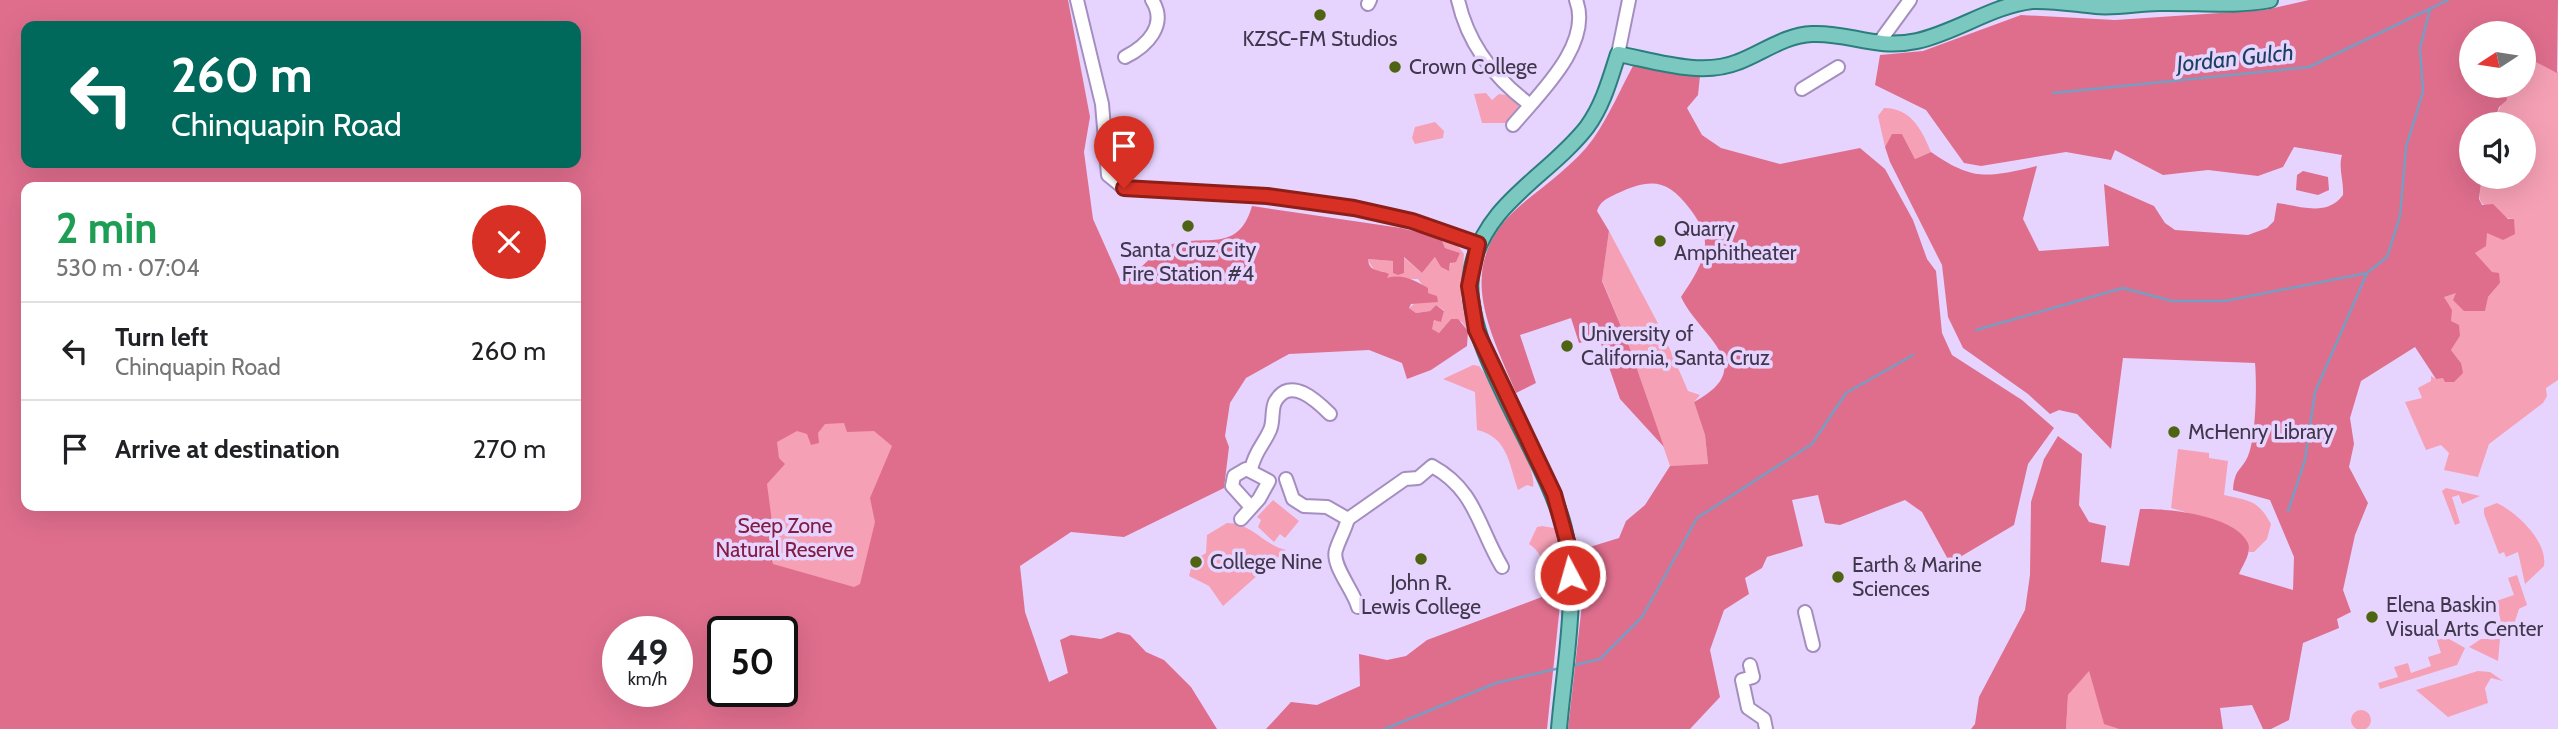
<!DOCTYPE html>
<html lang="en">
<head>
<meta charset="utf-8">
<style>
  body { margin:0; font-family:Cabin,sans-serif; background:#f6f6f6; color:#202124; height:100vh; display:flex; flex-direction:column; font-size:26px; white-space:nowrap }
  * { box-sizing:border-box; margin:0 }
  p { font-size:23px; color:#757577 }
  .icon { flex:none; width:38px; height:38px; fill:none; stroke:currentColor; stroke-width:2; stroke-linecap:round; stroke-linejoin:round }
  .map { position:relative; flex:1; overflow:hidden }
  .side { position:absolute; left:21px; top:182px; width:560px; height:329px; display:flex; flex-direction:column; background:#fff; border-radius:14px; box-shadow:0 7px 28px #0002 }
  .side>* { flex:none }
  .guide { position:absolute; left:21px; top:21px; width:560px; height:147px; border-radius:14px; box-shadow:0 7px 28px #0002; background:#00695c; color:#fff; overflow:hidden }
  .needle { width:46px; rotate:258deg }
  .fabs { position:absolute; left:2459px; top:21px; display:grid; gap:14px }
  .fabs a { display:grid; place-items:center; width:77px; height:77px; border-radius:50%; background:#fff; box-shadow:0 7px 28px #0002; font-size:35px }
  .speed { position:absolute; left:602px; top:616px; display:flex; gap:14px; font-size:35px; font-weight:700; text-align:center }
  .speed>* { display:grid; place-content:center; width:91px; height:91px; border-radius:50%; background:#fff; box-shadow:0 7px 28px #0002; line-height:1 }
  .speed small { font-size:18px; font-weight:400 }
  .speed .limit { border:4px solid #111; border-radius:10px; background:#fff; color:#111 }
  .pin { position:absolute; display:grid; place-items:center; width:60px; height:60px; color:#fff; margin:-72px -30px; border-radius:50% 50% 50% 0; rotate:-45deg; box-shadow:0 0 7px #0007 }
  .pin .icon { rotate:45deg }
  .me { position:absolute; width:77px; margin:-38px; rotate:354deg; stroke-linejoin:round; filter:drop-shadow(0 0 5px #0008) }
  .turn { display:flex; align-items:center; gap:24px; height:147px; padding:0 35px; font-size:32px }
  .turn .icon { width:91px; height:91px; stroke-width:2.5 }
  .turn b { display:block; font-size:49px; line-height:60px }
  .round { display:grid; place-items:center; flex:none; width:74px; height:74px; border-radius:37px; background:#f6f6f6 }
  .overview { display:flex; align-items:center; justify-content:space-between; height:119px; padding:0 35px }
  h1 { font-size:42px; font-weight:800; line-height:52px; color:#1e9e55 }
  ul { padding:0; list-style:none }
  li { display:flex; align-items:center; gap:21px; height:98px; padding:0 35px; border-top:2px solid #e0e0e0 }
  li div { flex:1 }
  li b { display:block; font-size:26px }
  li em { font-style:normal }
  .map>svg:first-child { display:block }
</style>
</head>
<body>
<div class="map">
<svg width="2558" height="729" viewBox="0 0 2558 729">
  <rect width="100%" height="100%" fill="#e6d4ff"/>
  <g fill="#f6a0b5">
    <path d="M2535,51L2558,72V380L2546,388L2547,396L2543,403L2489,444L2478,477L2444,470L2449,453L2441,445L2426,450L2405,402L2422,398L2418,388L2431,381V376L2436,379L2461,363L2451,350L2460,336L2451,322L2444,296L2457,292L2488,297L2500,283L2475,253L2486,232L2514,219C2506,219 2505,216 2499,212C2480,201 2478,208 2481,183L2491,177H2524V124H2508L2507,120L2495,119L2508,89L2505,86H2524V73L2531,68V55Z"/>
    <polygon points="1486,93 1492,100 1499,94 1513,96 1521,111 1511,123 1482,123 1474,94"/>
    <path d="M1884,108C1911,108 1922,130 1931,152L1915,159L1902,134L1892,135L1885,147L1878,116Z"/>
    <polygon points="1435,122 1444,131 1443,138 1415,144 1412,138 1415,127"/>
    <polygon points="1609,231 1662,331 1688,391 1700,395 1694,402 1705,435 1708,465 1670,466 1628,343 1602,280"/>
    <polygon points="1441,238 1458,246 1464,254 1461,297 1468,331 1462,322 1451,319 1439,333 1431,329 1435,319 1441,321 1444,310 1436,305 1430,311 1416,313 1409,308 1428,293 1418,279 1386,279 1383,271 1375,271 1367,259 1394,261 1403,257 1422,273 1436,256 1449,270 1454,251 1445,248"/>
    <path d="M1473,365L1479,366C1494,383 1538,470 1533,487L1527,485L1518,490C1509,464 1508,437 1477,430L1475,392L1443,379Z"/>
    <polygon points="821,383 893,446 875,490 921,579 782,632 700,496"/>
    <path d="M2178,449L2209,453V458L2228,461L2224,495C2250,501 2258,500 2271,524L2267,539L2254,552H2249L2248,543L2213,520L2171,508Z"/>
    <polygon points="2446,488 2480,496 2462,504 2459,495 2452,497 2460,523 2455,525 2442,491"/>
    <polygon points="1273,500 1299,521 1285,538 1280,534 1274,542 1258,527 1261,520 1257,517"/>
    <path d="M2497,503C2516,512 2548,541 2544,566L2525,584L2518,552L2506,557L2504,552L2499,554L2484,514V508Z"/>
    <path d="M1227,523C1252,523 1262,544 1286,550L1223,606L1209,586L1189,576L1193,561L1206,553L1207,535Z"/>
    <path d="M1542,526L1554,528L1561,556V595L1555,592C1554,578 1541,551 1529,544L1537,527Z"/>
    <polygon points="2517,575 2527,605 2519,609 2514,624 2504,635 2496,601 2514,595 2508,578"/>
    <polygon points="2442,635 2465,648 2457,665 2380,689 2378,683 2398,677 2394,667 2408,663 2411,673 2431,666 2428,657 2441,653 2436,637"/>
    <polygon points="2481,639 2500,639 2498,661 2469,647"/>
    <polygon points="2089,670 2104,723 2119,729 2066,729 2068,695"/>
    <polygon points="2478,671 2490,672 2503,681 2491,678 2485,688 2488,703 2448,717 2416,690"/>
    <circle cx="2361" cy="720" r="10"/>
  </g>
  <g fill="#df6e8d" fill-rule="evenodd">
    <path d="M0,0H1068L1090,117L1084,152L1093,219L1122,284C1136,274 1149,257 1164,248C1198,229 1237,259 1252,206L1401,228L1441,238L1445,248L1460,253L1456,262L1450,263L1449,271L1441,267L1435,257L1422,273L1404,257V273L1398,275L1393,273V261L1368,259C1369,273 1380,269 1389,274L1387,278C1403,273 1416,281 1428,288V293L1437,296L1438,302L1411,304L1409,308L1416,313L1430,311L1436,305L1444,311L1441,322L1434,320L1432,329L1439,333L1451,319H1458L1468,331L1467,346L1431,370L1407,379L1402,363L1369,350L1289,354L1246,378L1230,403L1225,436L1229,447L1224,488L1124,537L1071,532L1020,566L1025,612L1049,682L1068,673L1060,640L1071,635L1101,639L1118,632L1130,635L1146,652L1164,660L1191,687L1217,729H0ZM26,26H576V163H26ZM576,187V506H26V187ZM844,423L847,432L874,431L892,446L870,498L875,522L860,584L854,587L773,564L769,549L774,537L767,484L785,464L779,458L777,442L797,431L807,434L811,445L819,443L818,433L825,424ZM618,632H677V691H618ZM723,632H782V691H723Z"/>
    <path d="M2309,0H2558L2557,73L2536,62L2535,52L2531,55V68L2524,73V33H2471V86H2505L2507,100L2499,107L2495,119L2507,120L2508,124H2471V177H2491L2481,183L2479,199L2482,205L2493,204L2508,219H2514L2515,234L2503,240L2487,233L2486,246L2475,253L2492,272L2499,273L2500,283L2488,297L2485,311H2464L2453,300L2456,293L2444,297L2452,310L2451,321L2459,325L2460,336L2451,350L2461,363L2463,373L2454,382H2445L2443,378L2436,379L2415,347L2361,381L2350,418L2354,444L2349,467L2368,503L2355,535L2343,590L2351,612L2337,619L2339,628L2303,643L2289,720L2271,729H2263L2252,705L2220,708L2223,729H2119L2104,724L2089,671L2068,695L2066,729H1971L1975,724L1979,697L2025,610L2030,575L2031,502L2044,459L2058,436L2082,454L2079,505L2089,522L2106,526L2101,562L2129,566L2140,509C2167,508 2235,515 2248,543C2252,553 2242,566 2239,574L2293,590L2294,557L2270,500L2233,490C2235,467 2241,472 2248,456C2256,438 2257,383 2255,363L2123,358L2111,449L2077,414L2059,410L2050,414L2028,394L1963,348L1948,317L1942,265L1890,162L1885,147L1892,134H1902L1915,159L1931,152C1974,182 1988,177 2037,166L2023,219L2039,251L2109,246L2104,184L2154,206L2165,223L2175,230L2248,235L2267,228L2274,221L2277,203C2301,206 2327,217 2343,195C2344,181 2338,168 2342,155L2294,147L2283,167L2258,176L2208,170L2163,175L2115,150L2111,160L2066,152L1981,166L1964,163L1926,110L1875,85L1880,55L1923,51L2021,15L2115,20L2265,10Z"/>
    <path d="M1634,64L1700,76L1698,95L1687,108L1702,135L1721,148L1780,164L1860,148L1885,169L1913,220L1927,259L1936,271L1942,333L1952,355L2022,400L2054,428L2028,464L2014,525L1950,563L1922,512L1905,500L1840,525L1825,523L1818,495L1792,500L1803,546L1767,557L1762,568L1745,578L1749,594L1724,610L1710,650L1720,697L1690,729H1568L1582,604L1580,550L1619,538L1626,521L1645,505L1670,466L1708,464L1705,435L1694,402C1761,366 1699,336 1681,297C1691,282 1705,262 1705,243C1705,231 1697,218 1690,209C1667,178 1650,178 1616,194C1608,198 1600,201 1597,211L1609,231L1602,281L1628,343L1664,447L1620,399L1599,338L1579,343L1571,318L1520,335L1536,383L1516,393C1487,324 1453,263 1522,204C1546,184 1575,164 1593,139C1609,116 1621,88 1634,64Z"/>
    <polygon points="2303,171 2328,177 2329,190 2318,195 2296,190 2297,175"/>
    <polygon points="1555,592 1561,595 1547,729 1266,729 1291,702 1317,705 1360,686 1359,654 1387,660 1406,656 1427,640"/>
  </g>
  <g fill="none" stroke-linecap="round" stroke-linejoin="round">
    <g stroke="#799cc2" stroke-width="2.5">
      <polyline points="2053,93 2309,67 2448,0"/>
      <polyline points="1976,330 2123,288 2172,301 2225,301 2367,273 2387,257 2400,216 2406,147 2423,92 2420,48 2430,9"/>
      <polyline points="2288,511 2305,460 2315,392 2367,273"/>
      <polyline points="1570,666 1600,659 1642,617 1697,518 1812,444 1846,393 1913,355"/>
      <polyline points="1385,729 1496,683 1560,668"/>
    </g>
    <g stroke="#a48ec0" stroke-width="16">
      <g id="minor">
        <polyline points="1077,0 1102,104 1108,175 1124,188 1267,196 1354,208 1412,221 1478,244"/>
        <path d="M1458,0C1468,44 1493,77 1529,104"/>
        <polyline points="1368,4 1370,0"/>
        <polyline points="1883,37 1910,0"/>
        <polyline points="1618,54 1629,0"/>
        <path d="M1125,57C1147,46 1168,25 1152,0"/>
        <polyline points="1802,89 1838,67"/>
        <path d="M1513,125C1539,94 1593,44 1576,0"/>
        <path d="M1251,469C1256,449 1263,446 1270,430C1274,421 1271,411 1275,402C1290,375 1317,401 1330,414"/>
        <path d="M1286,479L1293,499L1304,506L1327,507L1348,519C1345,530 1339,540 1336,550C1331,565 1354,591 1358,607"/>
        <polyline points="1241,519 1259,499 1269,481 1246,469 1234,476 1232,486 1250,506"/>
        <path d="M1348,519L1405,479L1418,478L1432,466C1476,490 1478,527 1502,567"/>
        <polyline points="1805,612 1813,645"/>
        <polyline points="1750,665 1753,677 1742,680 1748,708 1764,719 1766,729"/>
      </g>
    </g>
    <g stroke="#2c7e7c" stroke-width="18">
      <path id="major" d="M1559,729C1564,667 1580,589 1564,528C1545,452 1457,341 1472,268C1485,203 1549,176 1587,127C1603,105 1610,79 1618,54C1655,61 1701,77 1738,62C1762,53 1785,35 1812,34C1849,32 1875,50 1917,41C1957,32 1991,6 2032,1C2054,0 2074,4 2096,6C2117,8 2138,3 2159,3C2197,2 2233,7 2270,0"/>
    </g>
    <use href="#minor" stroke="#fff" stroke-width="12"/>
    <use href="#major" stroke="#7ac8c0" stroke-width="14"/>
  </g>
  <g fill="none" stroke-linecap="round" stroke-linejoin="round">
    <g stroke="#8d1f18" stroke-width="18">
      <polyline id="route" points="1124,188 1267,196 1354,208 1412,221 1478,244 1469,286 1476,330 1554,494 1568,545 1570,575"/>
    </g>
    <use href="#route" stroke="#d93025" stroke-width="12"/>
  </g>
  <g fill="#4e6412" stroke="#e6d4ff" stroke-width="2.5">
    <circle cx="1320" cy="15" r="7"/>
    <circle cx="1395" cy="67" r="7"/>
    <circle cx="1188" cy="226" r="7"/>
    <circle cx="1660" cy="241" r="7"/>
    <circle cx="1567" cy="346" r="7"/>
    <circle cx="2174" cy="432" r="7"/>
    <circle cx="1421" cy="559" r="7"/>
    <circle cx="1196" cy="562" r="7"/>
    <circle cx="1838" cy="577" r="7"/>
    <circle cx="2372" cy="617" r="7"/>
  </g>
  <g text-anchor="middle" stroke-width="7" stroke-linejoin="round" paint-order="stroke">
    <g font-size="21" fill="#40374c" stroke="#e6d4ff" text-anchor="start">
      <text x="1320" y="46" text-anchor="middle">KZSC-FM Studios</text>
      <text x="1409" y="74">Crown College</text>
      <text x="1674" y="236">Quarry<tspan x="1674" dy="24">Amphitheater</tspan></text>
      <text x="1188" y="257" text-anchor="middle">Santa Cruz City<tspan x="1188" dy="24">Fire Station #4</tspan></text>
      <text x="1581" y="341">University of<tspan x="1581" dy="24">California, Santa Cruz</tspan></text>
      <text x="2188" y="439">McHenry Library</text>
      <text x="1210" y="569">College Nine</text>
      <text x="1852" y="572">Earth &amp; Marine<tspan x="1852" dy="24">Sciences</tspan></text>
      <text x="1421" y="590" text-anchor="middle">John R.<tspan x="1421" dy="24">Lewis College</tspan></text>
      <text x="2386" y="612">Elena Baskin<tspan x="2386" dy="24">Visual Arts Center</tspan></text>
    </g>
    <g font-size="21" fill="#821c41" stroke="#e6d4ff">
      <text x="785" y="533">Seep Zone<tspan x="785" dy="24">Natural Reserve</tspan></text>
    </g>
    <g font-size="23" font-style="italic" fill="#194260" stroke="#e6d4ff">
      <text transform="translate(2235 58) rotate(-6)" y="8">Jordan Gulch</text>
    </g>
  </g>
</svg>
<div class="fabs">
<a><svg class="needle" viewBox="-14 -14 28 28"><path d="M0-13l5 13h-10z" fill="#e53935"/><path d="M0 13l5-13h-10z" fill="#757577"/></svg></a>
<a><svg class="icon" aria-label="sound" viewBox="0 0 24 24"><path d="M4 9h4l5-4v14l-5-4H4zM17 9q2 3 0 6"/></svg></a>
</div>
<div class="speed"><div>49<small>km/h</small></div><div class="limit">50</div></div>
<div class="pin" style="left:1124px;top:188px;background:#d93025"><svg class="icon" aria-label="arrive" viewBox="0 0 24 24"><path d="M6 21V4h12l-3 4 3 4H6"/></svg></div>
<svg class="me" style="left:1570px;top:575px" viewBox="-20 -20 40 40"><circle r="17" fill="#d93025" stroke="#fff" stroke-width="3"/><path d="M0-11L8 9 0 5-8 9z" fill="#fff"/></svg>
<div class="guide">
<div class="turn"><svg class="icon" aria-label="left" viewBox="0 0 24 24"><path d="M17 20v-9H6M10 6l-5 5 5 5"/></svg><div><b>260 m</b>Chinquapin Road</div></div>
</div>
<section class="side">
<div class="overview"><div><h1>2 min</h1><p>530 m · 07:04</p></div><a class="round" style="background:#d93025;color:#fff"><svg class="icon" aria-label="close" viewBox="0 0 24 24"><path d="M6 6l12 12M18 6L6 18"/></svg></a></div>
<ul>
<li><svg class="icon" aria-label="left" viewBox="0 0 24 24"><path d="M17 20v-9H6M10 6l-5 5 5 5"/></svg><div><b>Turn left</b><p>Chinquapin Road</p></div><em>260 m</em></li>
<li><svg class="icon" aria-label="arrive" viewBox="0 0 24 24"><path d="M6 21V4h12l-3 4 3 4H6"/></svg><div><b>Arrive at destination</b></div><em>270 m</em></li>
</ul>
</section>
</div>
</body>
</html>
